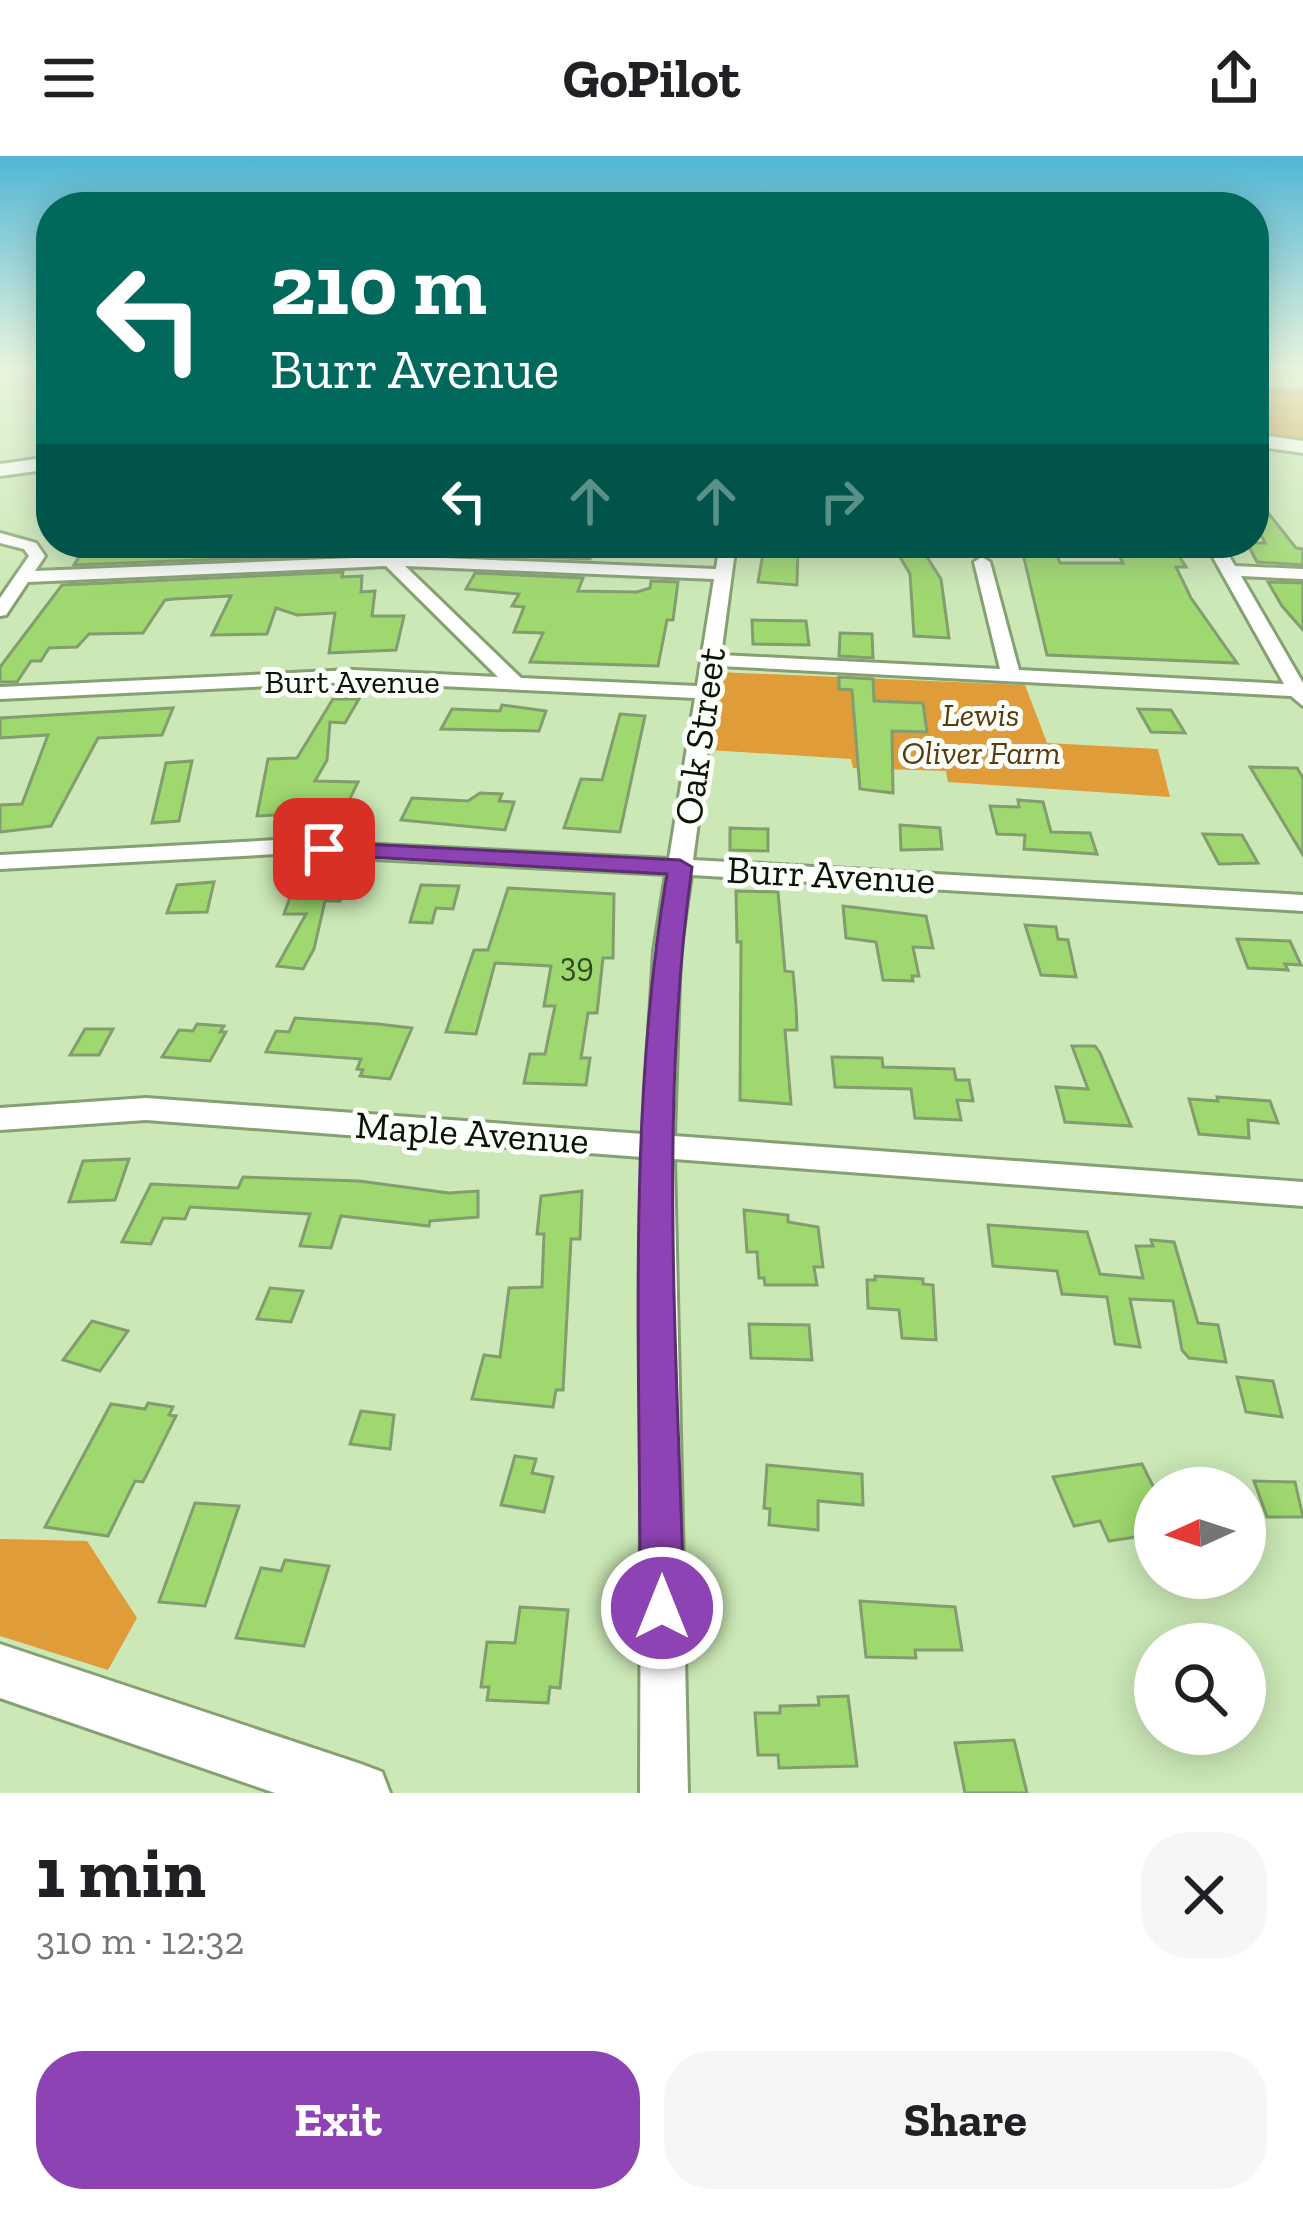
<!DOCTYPE html>
<html lang="en">
<head>
<meta charset="utf-8">
<style>
  body { margin:0; font-family:"Zilla Slab",serif; background:#f6f6f6; color:#202124; height:100vh; display:flex; flex-direction:column; font-size:45px; white-space:nowrap }
  * { box-sizing:border-box; margin:0 }
  p { font-size:39px; color:#757577 }
  .icon { flex:none; width:66px; height:66px; fill:none; stroke:currentColor; stroke-width:2; stroke-linecap:round; stroke-linejoin:round }
  .map { position:relative; height:1637px; overflow:hidden }
  .side { display:flex; flex-direction:column; background:#fff; flex:1 }
  .side>* { flex:none }
  .banner { position:absolute; left:36px; top:36px; width:1233px; height:366px; border-radius:48px; box-shadow:0 6px 30px #0003; background:#00695c; color:#fff; overflow:hidden }
  .needle { width:78px; rotate:267deg }
  .fabs { position:absolute; left:1134px; top:1311px; display:grid; gap:24px }
  .fabs a { display:grid; place-items:center; width:132px; height:132px; border-radius:50%; background:#fff; box-shadow:0 6px 30px #0003; font-size:60px }
  .pin { position:absolute; display:grid; place-items:center; width:102px; height:102px; color:#fff; margin:-51px; border-radius:24px; box-shadow:0 6px 18px #0006 }
  .me { position:absolute; width:132px; margin:-66px; rotate:0deg; stroke-linejoin:round; filter:drop-shadow(0 0 9px #0008) }
  .turn { display:flex; align-items:center; gap:42px; height:252px; padding:0 36px; font-size:54px }
  .turn .icon { width:156px; height:156px; stroke-width:2.5 }
  .turn b { display:block; font-size:84px; line-height:102px }
  .lanes { display:flex; align-items:center; height:114px; padding:0 36px; background:#0003; justify-content:center; gap:60px; direction:ltr }
  .lanes .off { opacity:.35 }
  .round { display:grid; place-items:center; flex:none; width:126px; height:126px; border-radius:48px; background:#f6f6f6 }
  .overview { display:flex; align-items:center; justify-content:space-between; height:204px; padding:0 36px }
  h1 { font-size:72px; font-weight:700; line-height:90px }
  .cta { display:flex; gap:24px; margin-top:auto; padding:24px 36px }
  .cta a { flex:1; height:138px; border-radius:48px; background:#8e43b4; color:#fff; font-size:48px; font-weight:700; line-height:138px; text-align:center }
  .cta a+a { background:#f6f6f6; color:#202124 }
  header { display:flex; justify-content:space-between; align-items:center; height:156px; padding:0 36px; background:#fff; font-size:54px; font-weight:700 }
  .map>svg:first-child { display:block }
</style>
</head>
<body>
<header><svg class="icon" aria-label="menu" viewBox="0 0 24 24"><path d="M4 6h16M4 12h16M4 18h16"/></svg>GoPilot<svg class="icon" aria-label="share" viewBox="0 0 24 24"><path d="M12 15V3M7 8l5-5 5 5M5 13v7h14v-7"/></svg></header>
<div class="map">
<svg width="1303" height="1637" viewBox="0 0 1303 1637">
  <rect width="100%" height="100%" fill="#cbe8b6"/>
  <g fill="#df9c39">
    <polygon points="1254,232 1303,232 1303,286 1254,280"/>
    <polygon points="719,516 1025,529 1047,587 1158,593 1170,641 948,626 946,615 853,612 851,603 709,594"/>
    <polygon points="0,1383 87,1385 137,1462 108,1514 0,1480"/>
  </g>
  <g fill="#9ed86e" stroke="#829d6e" stroke-width="3">
    <polygon points="1254,339 1296,392 1303,393 1303,409 1257,406 1247,387 1265,387 1254,365"/>
    <polygon points="142,387 350,387 348,398 74,409 85,391"/>
    <polygon points="492,387 570,389 596,387 590,403 485,399"/>
    <polygon points="1171,387 1186,411 1176,411 1191,442 1237,507 1047,499 1023,398 1057,399 1060,407 1123,407 1113,388"/>
    <polygon points="764,392 798,392 797,429 758,426"/>
    <polygon points="896,394 923,395 941,423 949,482 914,480 910,418"/>
    <polygon points="343,416 342,421 362,420 361,436 375,435 372,460 404,460 396,494 329,497 335,457 297,459 276,452 267,478 212,479 231,440 174,443 165,444 143,477 89,478 77,491 49,492 41,505 31,505 17,526 0,526 0,511 62,429"/>
    <polygon points="475,417 583,422 578,435 637,436 650,432 651,425 678,426 673,464 667,464 658,510 530,506 543,477 514,476 524,451 512,450 519,438 466,433"/>
    <polygon points="1268,426 1303,427 1303,474 1282,450"/>
    <polygon points="752,464 806,465 809,489 753,488"/>
    <polygon points="840,477 872,478 873,502 839,500"/>
    <polygon points="839,521 873,523 874,545 923,547 927,576 892,575 893,637 860,633 852,534 839,533"/>
    <polygon points="333,543 359,543 345,567 330,566 327,604 315,625 358,626 344,655 296,654 295,658 257,660 268,603 297,602"/>
    <polygon points="502,549 546,555 539,575 441,573 452,553 500,555"/>
    <polygon points="173,552 162,579 98,582 51,670 0,676 0,649 22,648 48,579 0,582 0,562"/>
    <polygon points="1138,553 1171,554 1185,577 1151,576"/>
    <polygon points="620,558 645,560 620,676 564,672 581,623 602,624"/>
    <polygon points="192,605 179,665 152,667 166,607"/>
    <polygon points="1250,611 1297,612 1303,622 1303,699"/>
    <polygon points="480,637 502,638 499,645 514,646 505,674 401,664 412,642 468,645"/>
    <polygon points="1018,644 1043,646 1051,676 1090,677 1097,698 1024,693 1025,679 997,678 990,650 1019,651"/>
    <polygon points="900,669 940,672 942,693 901,694"/>
    <polygon points="730,672 768,673 768,695 730,694"/>
    <polygon points="1203,678 1242,679 1258,707 1219,708"/>
    <polygon points="309,723 347,723 340,745 325,745 314,793 303,813 277,810 306,758 284,758 293,733 306,733"/>
    <polygon points="214,726 207,756 167,757 177,729"/>
    <polygon points="421,729 459,730 453,753 436,752 432,767 410,766"/>
    <polygon points="508,732 614,738 613,802 603,802 597,857 588,857 581,902 590,902 586,929 524,927 530,898 545,898 555,850 544,850 551,810 495,807 476,878 446,876 474,794 488,794"/>
    <polygon points="736,735 778,736 785,815 793,816 796,850 797,874 785,874 791,948 740,944 741,786 737,786"/>
    <polygon points="843,750 926,760 933,792 913,791 919,820 912,820 913,825 883,824 876,786 846,782"/>
    <polygon points="1025,769 1056,771 1058,783 1068,784 1076,821 1041,819"/>
    <polygon points="1237,783 1290,785 1301,809 1285,808 1288,814 1248,812"/>
    <polygon points="295,862 378,868 412,872 390,923 360,920 363,914 357,913 361,903 266,896 276,875 289,876"/>
    <polygon points="197,868 224,870 220,876 226,876 210,905 162,901 179,874 193,875"/>
    <polygon points="85,873 113,873 99,899 70,899"/>
    <polygon points="1072,890 1095,890 1100,897 1131,970 1065,966 1056,931 1088,933"/>
    <polygon points="832,901 882,902 883,911 954,913 956,924 969,924 973,945 957,944 961,964 915,962 911,933 835,931"/>
    <polygon points="1217,941 1270,945 1278,967 1248,964 1249,982 1199,978 1189,943 1218,945"/>
    <polygon points="129,1003 115,1044 69,1046 83,1005"/>
    <polygon points="243,1021 359,1025 449,1037 478,1035 478,1061 430,1065 429,1070 341,1060 331,1092 300,1090 310,1058 190,1051 185,1063 163,1062 151,1088 122,1086 151,1028 238,1032"/>
    <polygon points="582,1035 580,1083 571,1083 563,1234 556,1234 553,1251 472,1243 484,1199 500,1201 509,1132 542,1131 544,1078 537,1078 541,1040"/>
    <polygon points="744,1054 788,1059 788,1066 818,1071 823,1111 814,1111 817,1129 765,1129 764,1122 759,1122 757,1096 747,1096"/>
    <polygon points="988,1069 1087,1076 1100,1118 1143,1122 1136,1090 1153,1090 1151,1084 1174,1086 1198,1167 1218,1169 1226,1206 1189,1202 1182,1194 1173,1145 1130,1143 1140,1191 1115,1188 1107,1141 1062,1138 1057,1115 993,1110"/>
    <polygon points="875,1120 923,1123 923,1128 933,1129 936,1184 902,1182 899,1154 868,1152 867,1124 875,1124"/>
    <polygon points="270,1132 303,1135 291,1166 257,1163"/>
    <polygon points="92,1165 128,1175 100,1215 63,1204"/>
    <polygon points="749,1168 809,1169 812,1204 751,1202"/>
    <polygon points="1237,1221 1273,1225 1282,1261 1246,1256"/>
    <polygon points="148,1247 173,1251 169,1259 176,1260 143,1326 135,1325 108,1380 45,1371 111,1248 145,1253"/>
    <polygon points="361,1255 394,1259 390,1293 350,1288"/>
    <polygon points="515,1300 536,1303 532,1317 553,1321 544,1356 501,1349"/>
    <polygon points="1142,1308 1155,1334 1155,1378 1109,1385 1100,1365 1074,1370 1053,1321"/>
    <polygon points="767,1309 862,1318 863,1349 818,1345 818,1374 769,1369 770,1353 764,1352"/>
    <polygon points="1254,1325 1295,1326 1303,1361 1267,1361"/>
    <polygon points="195,1347 239,1350 205,1450 159,1446"/>
    <polygon points="285,1404 329,1410 304,1490 236,1482 261,1412 281,1415"/>
    <polygon points="860,1445 955,1451 962,1494 915,1494 916,1502 866,1501"/>
    <polygon points="520,1451 568,1454 560,1532 550,1531 548,1547 487,1544 489,1531 481,1531 487,1486 515,1487"/>
    <polygon points="848,1540 857,1610 779,1612 778,1599 758,1599 755,1557 780,1557 780,1550 819,1549 818,1541"/>
    <polygon points="1014,1584 1027,1637 965,1637 955,1587"/>
  </g>
  <g fill="none" stroke-linecap="round" stroke-linejoin="round">
    <g stroke="#85a071" stroke-width="6">
      <path id="minor" d="M0,377L36,387L45,400L35,415L377,401L385,395L395,400L716,413L720,387H736L721,499L1000,513L974,406L982,401L990,406L1019,514L1284,528L1205,387H1221L1235,410L1303,413V423L1241,420L1303,527V550L1291,540L719,510L693,704L1303,739V755L691,719L680,795L674,980L1303,1026V1050L674,1003L688,1637H640L642,1001L146,964L0,974V952L146,942L643,978L654,795L666,718L277,698L0,713V699L277,684L669,703L695,542L353,526L0,543V531L353,514L498,521L386,410L28,426L6,459L0,460V442L29,400L24,393L0,387ZM405,410L714,423L697,530L521,522Z"/>
    </g>
    <g stroke="#85a071" stroke-width="6">
      <polygon id="tertiary" points="0,1488 361,1608 382,1616 390,1637 275,1637 0,1542"/>
    </g>
    <g stroke="#85a071" stroke-width="6">
      <g id="secondary">
        <polygon points="1254,278 1303,285 1303,297 1254,290"/>
        <polygon points="51,301 51,313 0,320 0,308"/>
      </g>
    </g>
    <use href="#minor" fill="#fff" fill-rule="evenodd"/>
    <use href="#tertiary" fill="#fff" fill-rule="evenodd"/>
    <use href="#secondary" fill="#fff" fill-rule="evenodd"/>
  </g>
  <linearGradient id="sky" x2="0" y2="1"><stop stop-color="#51b6d4"/><stop offset="0.48" stop-color="#e8f5de"/><stop offset="1" stop-color="#e8f5de" stop-opacity="0"/></linearGradient>
  <rect width="1303" height="440" fill="url(#sky)"/>
  <path fill="#8e43b4" stroke="#5c2c75" stroke-width="3" d="M324,686L680,704L692,711C658,955 678,1206 684,1452L678,1467L662,1474L647,1467L640,1452C641,1209 626,959 667,718L316,698V688Z"/>
  <g text-anchor="middle" stroke-width="10" stroke-linejoin="round" paint-order="stroke">
    <g font-size="33" fill="#0b1504" stroke="#fcfffa">
      <text x="352" y="537">Burt Avenue</text>
    </g>
    <g font-size="33" font-style="italic" fill="#5a3b0e" stroke="#fcfffa">
      <text x="981" y="570">Lewis<tspan x="981" dy="38">Oliver Farm</tspan></text>
    </g>
    <g font-size="33" fill="#30461e">
      <text x="577" y="820">39</text>
    </g>
    <g font-size="39" fill="#0b1504" stroke="#fcfffa">
      <text transform="translate(699 580) rotate(-82)" y="14">Oak Street</text>
      <text transform="translate(831 718) rotate(3)" y="14">Burr Avenue</text>
      <text transform="translate(472 976) rotate(4)" y="14">Maple Avenue</text>
    </g>
  </g>
</svg>
<div class="fabs">
<a><svg class="needle" viewBox="-14 -14 28 28"><path d="M0-13l5 13h-10z" fill="#e53935"/><path d="M0 13l5-13h-10z" fill="#757577"/></svg></a>
<a><svg class="icon" aria-label="search" viewBox="0 0 24 24"><circle cx="10" cy="10" r="6"/><path d="M15 15l6 6"/></svg></a>
</div>
<div class="pin" style="left:324px;top:693px;background:#d93025"><svg class="icon" aria-label="arrive" viewBox="0 0 24 24"><path d="M6 21V4h12l-3 4 3 4H6"/></svg></div>
<svg class="me" style="left:662px;top:1452px" viewBox="-20 -20 40 40"><circle r="17" fill="#8e43b4" stroke="#fff" stroke-width="3"/><path d="M0-11L8 9 0 5-8 9z" fill="#fff"/></svg>
<div class="banner">
<div class="turn"><svg class="icon" aria-label="left" viewBox="0 0 24 24"><path d="M17 20v-9H6M10 6l-5 5 5 5"/></svg><div><b>210 m</b>Burr Avenue</div></div>
<div class="lanes"><svg class="icon" aria-label="left" viewBox="0 0 24 24"><path d="M17 20v-9H6M10 6l-5 5 5 5"/></svg><svg class="icon off" aria-label="ahead" viewBox="0 0 24 24"><path d="M12 20V5M6 11l6-6 6 6"/></svg><svg class="icon off" aria-label="ahead" viewBox="0 0 24 24"><path d="M12 20V5M6 11l6-6 6 6"/></svg><svg class="icon off" aria-label="right" viewBox="0 0 24 24"><path d="M7 20v-9h11M14 6l5 5-5 5"/></svg></div>
</div>
</div>
<section class="side">
<div class="overview"><div><h1>1 min</h1><p>310 m · 12:32</p></div><a class="round"><svg class="icon" aria-label="close" viewBox="0 0 24 24"><path d="M6 6l12 12M18 6L6 18"/></svg></a></div>
<div class="cta"><a>Exit</a><a>Share</a></div>
</section>
</body>
</html>
